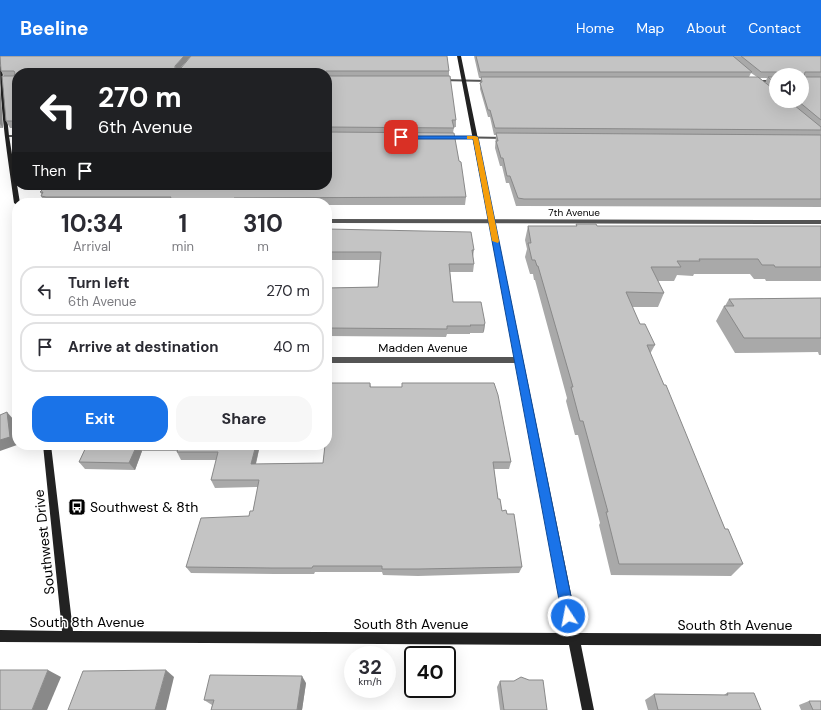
<!DOCTYPE html>
<html lang="en">
<head>
<meta charset="utf-8">
<style>
  body { margin:0; font-family:"DM Sans",sans-serif; background:#f7f7f7; color:#2b2b33; height:100vh; display:flex; flex-direction:column; font-size:15px; white-space:nowrap }
  * { box-sizing:border-box; margin:0 }
  p { font-size:13px; color:#7c7c81 }
  .icon { flex:none; width:22px; height:22px; fill:none; stroke:currentColor; stroke-width:2; stroke-linecap:round; stroke-linejoin:round }
  .map { position:relative; flex:1; overflow:hidden }
  .side { position:absolute; left:12px; top:142px; width:320px; height:252px; display:flex; flex-direction:column; background:#fff; border-radius:16px; box-shadow:0 4px 16px #0002 }
  .side>* { flex:none }
  .banner { position:absolute; left:12px; top:12px; width:320px; height:122px; border-radius:16px; box-shadow:0 4px 16px #0002; background:#202124; color:#fff; overflow:hidden }
  .fabs { position:absolute; left:769px; top:12px; display:grid; gap:8px }
  .fabs a { display:grid; place-items:center; width:40px; height:40px; border-radius:50%; background:#fff; box-shadow:0 4px 16px #0002; font-size:20px }
  .speed { position:absolute; left:344px; top:590px; display:flex; gap:8px; font-size:20px; font-weight:700; text-align:center }
  .speed>* { display:grid; place-content:center; width:52px; height:52px; border-radius:50%; background:#fff; box-shadow:0 4px 16px #0002; line-height:1 }
  .speed small { font-size:10px; font-weight:400 }
  .speed .limit { border:2px solid #111; border-radius:6px; background:#fff; color:#111 }
  .pin { position:absolute; display:grid; place-items:center; width:34px; height:34px; color:#fff; margin:-17px; border-radius:8px; box-shadow:0 2px 6px #0006 }
  .me { position:absolute; width:44px; margin:-22px; rotate:349deg; stroke-linejoin:round; filter:drop-shadow(0 0 3px #0008) }
  .turn { display:flex; align-items:center; gap:14px; height:84px; padding:0 20px; font-size:18px }
  .turn .icon { width:52px; height:52px; stroke-width:2.5 }
  .turn b { display:block; font-size:28px; line-height:34px }
  .then { display:flex; align-items:center; height:38px; padding:0 20px; background:#0003; gap:8px; font-size:15px }
  .eta { display:flex; justify-content:space-evenly; align-items:center; height:68px; text-align:center }
  .eta b { font-size:24px; font-weight:700; line-height:28px }
  .cta { display:flex; gap:8px; margin-top:auto; padding:8px 20px }
  .cta a { flex:1; height:46px; border-radius:16px; background:#1a73e8; color:#fff; font-size:16px; font-weight:700; line-height:46px; text-align:center }
  .cta a+a { background:#f7f7f7; color:#2b2b33 }
  ul { padding:0; list-style:none }
  li { display:flex; align-items:center; gap:12px; height:50px; margin:0 8px 6px; padding:0 12px; border:2px solid #e1e1e2; border-radius:16px }
  li div { flex:1 }
  li b { display:block; font-size:15px }
  li em { font-style:normal }
  header { display:flex; align-items:center; gap:24px; box-sizing:border-box; height:56px; padding:0 20px; background:#1a73e8; color:#fff }
  header strong { font-size:19px }
  nav { display:flex; gap:22px; margin-inline-start:auto; font-size:14px }
  .map>svg:first-child { display:block }
</style>
</head>
<body>
<header>
<strong>Beeline</strong>
<nav><a>Home</a><a>Map</a><a>About</a><a>Contact</a></nav>
</header>
<div class="map">
<svg width="821" height="654" viewBox="0 0 821 654">
  <rect width="100%" height="100%" fill="#fff"/>
  <g fill="none" stroke-linecap="round" stroke-linejoin="round">
    <g fill="#555" fill-rule="evenodd">
      <polygon points="440,23 490,24 492,25 490,26 439,25"/>
      <polygon points="751,24 776,24 776,26 752,26"/>
      <rect x="5" y="79" width="12" height="2"/>
      <polygon points="446,80 506,81 508,82 506,83 444,82 444,81"/>
      <polygon points="327,163 821,164 821,168 327,167"/>
      <polygon points="327,301 519,301 523,304 519,307 327,307"/>
    </g>
    <g fill="#222" fill-rule="evenodd">
      <polygon points="457,0 461,0 579,577 821,578 821,590 581,589 594,654 582,654 569,589 0,586 0,574 62,575 43,389 51,389 73,575 567,577"/>
      <path d="M0,10L2,11L9,80L20,147H17V149L14,147C8,102 0,56 0,10Z"/>
    </g>
  </g>
  <g fill="#a9a9a9" fill-rule="evenodd">
    <polygon points="0,0 181,12 449,15 449,20 456,64 456,71 454,71 453,77 466,141 465,149 327,149 327,147 45,147 41,140 42,139 40,136 45,131 43,129 327,129 327,17 17,17 17,72 10,72 6,65 4,20 1,15 1,10 0,10"/>
    <path d="M474,0H821V151L523,150H516L509,127H506L502,110H500L495,92L496,79H494L490,61H488L480,33L481,22H479ZM751,17L757,21H749ZM776,19H802V45H776ZM760,22H767L765,27Z"/>
    <polygon points="0,29 3,72 0,72"/>
    <polygon points="17,114 17,125 14,120"/>
    <polygon points="576,168 597,170 821,170 821,225 766,225 765,223 754,223 750,218 694,218 693,220 677,219 674,225 658,225 664,237 658,251 632,251 640,268 655,289 650,298 725,473 743,508 731,520 611,519 599,469 600,467 578,379 575,379 566,345 567,342 535,224 534,224 533,218 530,218 525,201 527,193 525,184 528,170 576,170"/>
    <polygon points="327,173 474,194 473,201 474,208 473,216 450,216 453,246 485,267 484,275 483,277 470,277 470,278 447,278 446,281 327,280 327,232 378,231 380,204 327,204"/>
    <polygon points="821,242 821,299 819,299 818,296 735,297 716,265 724,250 725,250 729,243"/>
    <polygon points="327,327 370,327 371,331 511,406 509,413 494,413 498,443 502,455 507,458 522,511 519,517 418,520 383,519 382,516 315,516 314,518 275,518 191,517 186,511 249,460 253,455 258,431 215,432 211,424 217,404 181,404 177,396 177,395 142,395 135,414 85,413 79,406 86,391 84,389 260,389 256,408 323,407 327,371"/>
    <polygon points="500,625 547,654 500,654 497,631"/>
    <polygon points="306,627 302,654 211,654 212,649 204,644"/>
    <polygon points="727,637 761,654 648,654 645,644 654,638 724,639"/>
    <polygon points="809,645 821,654 801,654 799,649"/>
  </g>
  <g fill="#898989">
    <polygon points="184,0 191,0 177,16 175,10"/>
    <polygon points="0,29 3,72 0,68"/>
    <polygon points="234,142 235,147 231,147"/>
    <polygon points="485,267 484,275 483,277 484,269"/>
    <polygon points="7,356 14,364 17,389 0,395 0,384"/>
    <polygon points="137,389 139,389 142,395 135,414 129,407"/>
    <polygon points="256,389 260,389 254,415 251,408"/>
    <polygon points="48,614 61,621 47,654 32,654"/>
    <polygon points="166,614 174,621 166,654 155,654"/>
    <polygon points="302,620 306,627 302,654 297,654"/>
  </g>
  <g fill="#c4c4c4" stroke="#898989">
    <polygon points="0,0 184,0 175,10 175,12 181,12 191,0 447,0 449,15 326,15 326,17 17,17 17,65 6,65 2,20 14,20 15,17 14,15 1,15"/>
    <polygon points="476,0 733,0 752,16 480,16"/>
    <polygon points="741,0 821,0 821,16 805,16 804,21 821,21 821,64 798,45 802,45 802,19 780,19 780,18 779,16 761,16"/>
    <polygon points="327,20 450,20 456,64 452,64 454,72 327,71"/>
    <polygon points="481,21 758,21 776,35 776,45 789,45 821,71 821,74 495,72 490,54 488,54 480,27 482,26"/>
    <polygon points="768,21 776,21 776,28"/>
    <polygon points="327,76 454,77 459,105 461,106 466,141 234,142 231,147 168,147 171,141 46,141 41,140 43,136 40,136 47,129 327,129"/>
    <polygon points="496,77 821,79 821,143 524,143 518,142 510,120 507,120 503,102 501,102 496,85 498,85"/>
    <polygon points="17,114 17,120 14,120 14,118"/>
    <polygon points="576,168 596,168 597,170 821,170 821,211 775,211 774,209 762,209 758,203 699,203 700,205 677,205 681,211 651,211 664,237 626,236 640,268 645,268 655,289 647,289 664,329 666,329 725,473 728,473 743,508 619,508 606,456 608,456 583,365 580,365 571,331 573,331 538,210 537,210 535,204 532,204 528,187 531,187 528,170 577,170"/>
    <polygon points="327,173 471,176 474,194 472,194 474,208 449,208 453,246 481,246 485,267 484,269 470,269 471,270 447,270 447,273 327,272 327,232 378,231 381,196 327,196"/>
    <polygon points="821,242 821,282 744,282 724,250 734,250 729,243"/>
    <polygon points="327,327 370,327 370,331 402,331 402,327 494,327 498,339 511,406 493,406 498,443 500,443 502,455 506,454 507,458 514,458 522,511 419,513 382,513 382,510 313,510 312,512 272,512 186,511 201,462 249,460 250,455 253,455 259,424 211,424 218,396 177,396 179,389 256,389 251,408 323,407 325,389 327,389 327,373 328,364 327,364"/>
    <polygon points="7,356 10,381 0,384 0,359"/>
    <polygon points="87,389 137,389 129,407 79,406"/>
    <polygon points="0,614 48,614 32,654 0,654"/>
    <polygon points="166,614 155,654 68,654 83,615"/>
    <polygon points="210,619 302,620 297,654 211,654 214,644 204,644"/>
    <polygon points="521,621 529,624 543,624 547,654 504,654 500,625 514,625"/>
    <polygon points="727,637 754,637 761,654 658,654 654,638 728,639"/>
    <polygon points="809,645 821,645 821,654 813,654"/>
  </g>
  <polygon fill="#1a73e8" stroke="#114b97" points="399,80 475,80 478,81 575,560 573,564 568,566 564,564 562,560 473,83 401,83 399,82"/>
  <polygon fill="#f59e0b" points="467,80 475,80 478,81 499,185 498,187 492,185 473,83 467,83"/>
  <defs>
    <g id="bus-square" transform="scale(0.9)"><rect x="-9" y="-9" width="18" height="18" rx="4" fill="#000" stroke="#fff"/><path d="M-5-6H5V4H4V6H2V4H-2V6H-4V4H-5ZM-3.5-4V0h7V-4ZM-3.5 1.2v1.5H-2V1.2ZM2 1.2v1.5H3.5V1.2Z" fill="#fff"/></g>
  </defs>
  <g fill-rule="evenodd">
    <use href="#bus-square" x="77" y="451"/>
  </g>
  <g text-anchor="middle" stroke-width="3" stroke-linejoin="round" paint-order="stroke">
    <g font-size="10" fill="#000" stroke="#fff">
      <text x="574" y="160">7th Avenue</text>
    </g>
    <g font-size="12" fill="#000" stroke="#fff">
      <text x="423" y="296">Madden Avenue</text>
    </g>
    <g font-size="14" fill="#000" stroke="#fff" text-anchor="start">
      <text x="90" y="456">Southwest &amp; 8th</text>
    </g>
    <g font-size="14" fill="#000" stroke="#fff">
      <text transform="translate(44 486) rotate(-96)" y="5">Southwest Drive</text>
      <text x="87" y="571">South 8th Avenue</text>
      <text x="411" y="573">South 8th Avenue</text>
      <text x="735" y="574">South 8th Avenue</text>
    </g>
  </g>
</svg>
<div class="fabs">
<a><svg class="icon" aria-label="sound" viewBox="0 0 24 24"><path d="M4 9h4l5-4v14l-5-4H4zM17 9q2 3 0 6"/></svg></a>
</div>
<div class="speed"><div>32<small>km/h</small></div><div class="limit">40</div></div>
<div class="pin" style="left:401px;top:81px;background:#d93025"><svg class="icon" aria-label="arrive" viewBox="0 0 24 24"><path d="M6 21V4h12l-3 4 3 4H6"/></svg></div>
<svg class="me" style="left:568px;top:560px" viewBox="-20 -20 40 40"><circle r="17" fill="#1a73e8" stroke="#fff" stroke-width="3"/><path d="M0-11L8 9 0 5-8 9z" fill="#fff"/></svg>
<div class="banner">
<div class="turn"><svg class="icon" aria-label="left" viewBox="0 0 24 24"><path d="M17 20v-9H6M10 6l-5 5 5 5"/></svg><div><b>270 m</b>6th Avenue</div></div>
<div class="then">Then<svg class="icon" aria-label="arrive" viewBox="0 0 24 24"><path d="M6 21V4h12l-3 4 3 4H6"/></svg></div>
</div>
<section class="side">
<div class="eta">
<div><b>10:34</b><p>Arrival</p></div>
<div><b>1</b><p>min</p></div>
<div><b>310</b><p>m</p></div>
</div>
<ul>
<li><svg class="icon" aria-label="left" viewBox="0 0 24 24"><path d="M17 20v-9H6M10 6l-5 5 5 5"/></svg><div><b>Turn left</b><p>6th Avenue</p></div><em>270 m</em></li>
<li><svg class="icon" aria-label="arrive" viewBox="0 0 24 24"><path d="M6 21V4h12l-3 4 3 4H6"/></svg><div><b>Arrive at destination</b></div><em>40 m</em></li>
</ul>
<div class="cta"><a>Exit</a><a>Share</a></div>
</section>
</div>
</body>
</html>
